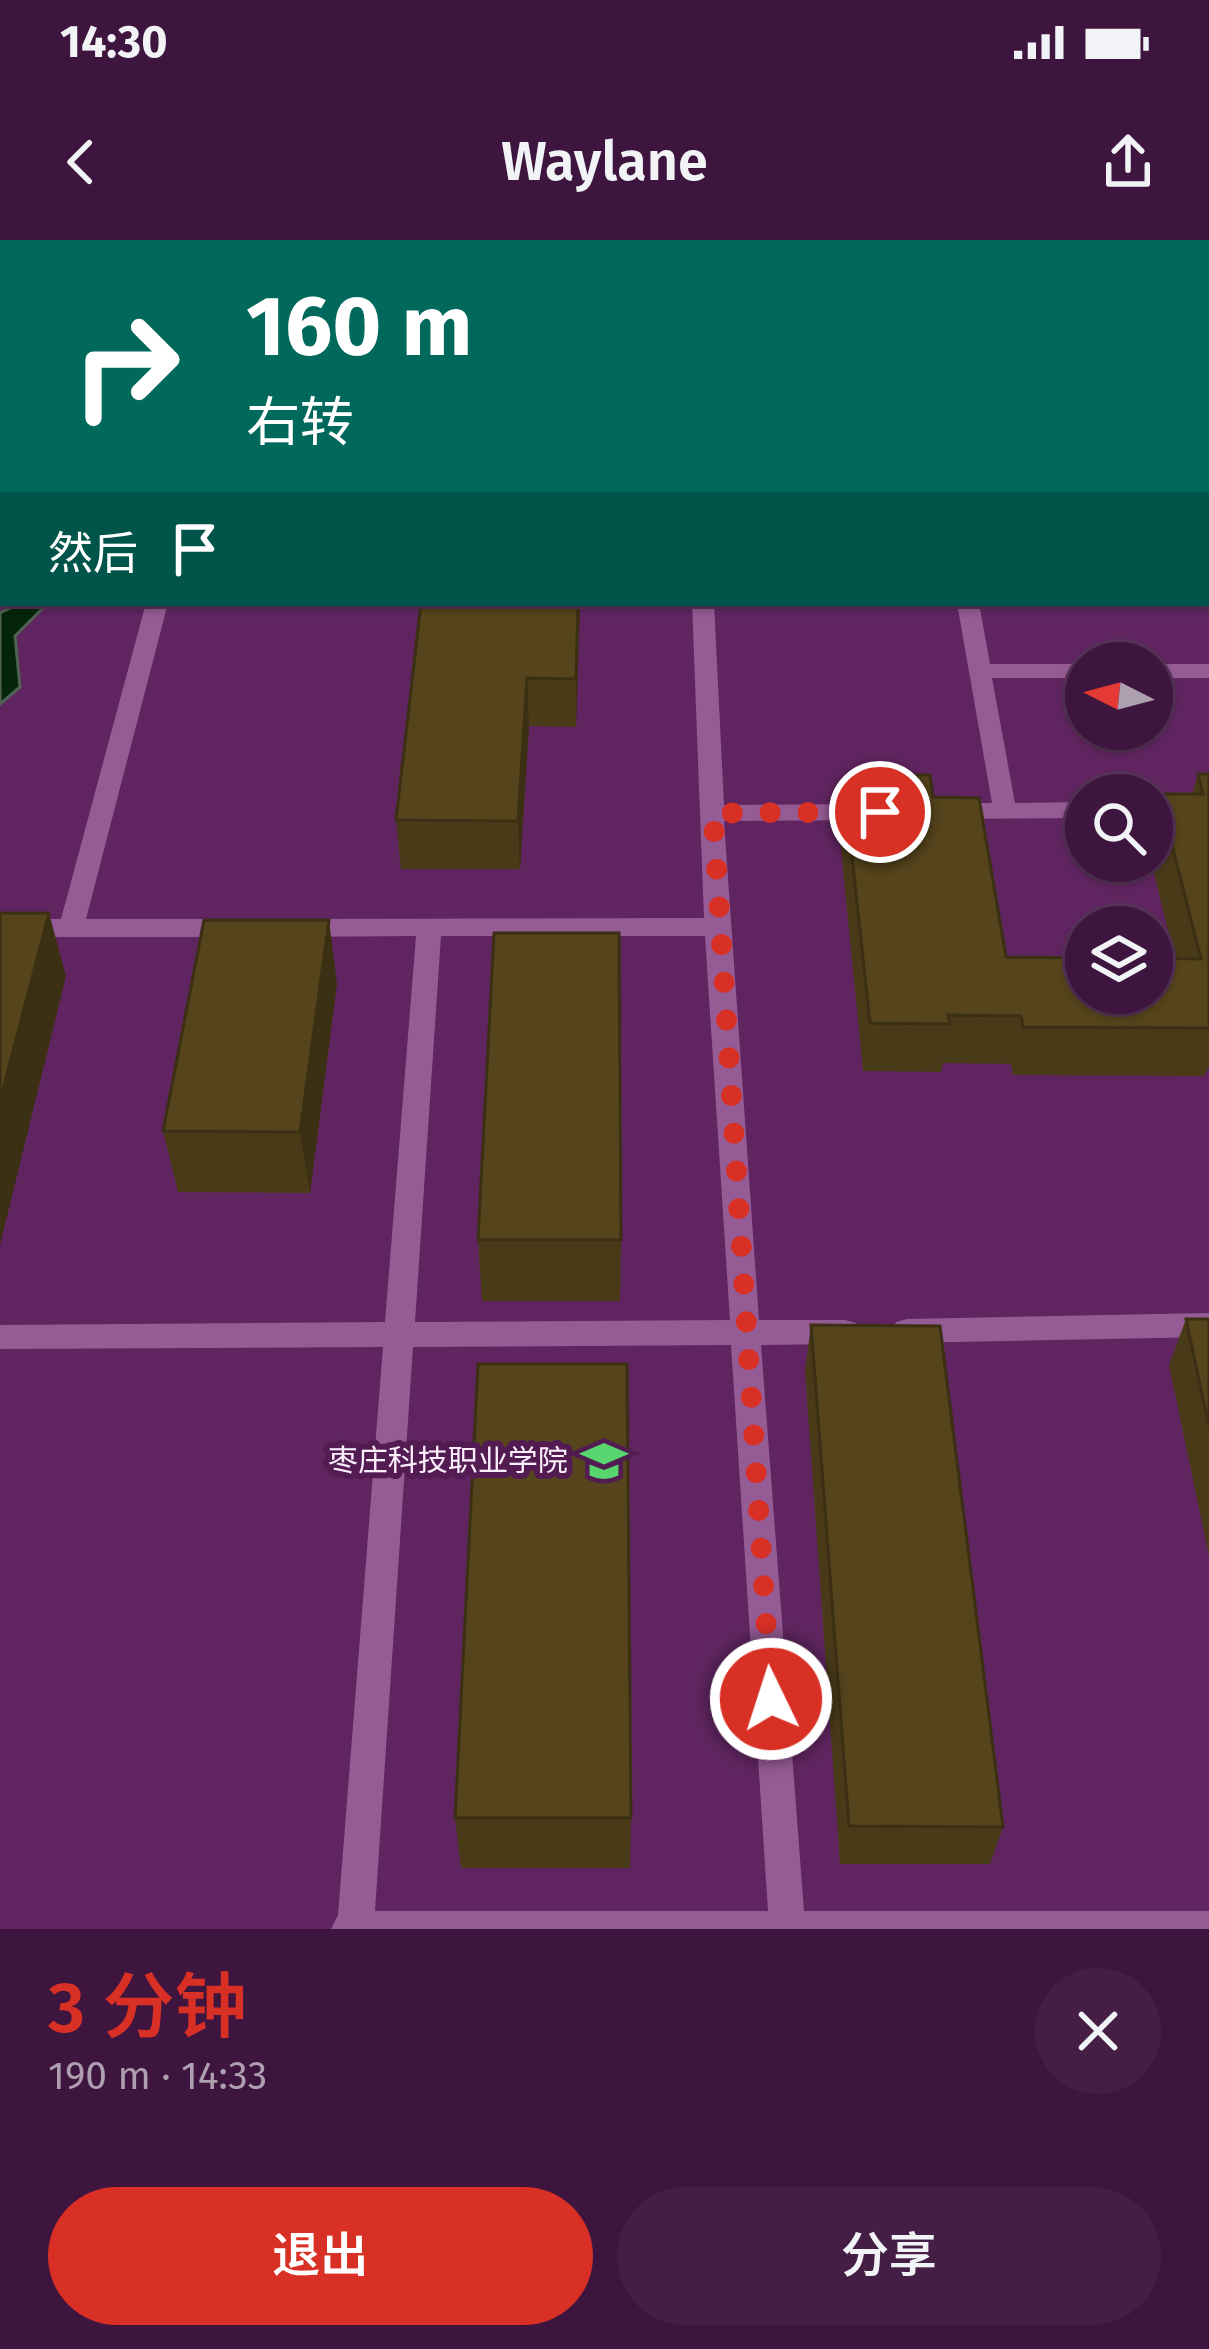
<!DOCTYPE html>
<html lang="zh">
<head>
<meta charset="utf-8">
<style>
  body { margin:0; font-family:"Fira Sans","Noto Sans SC",sans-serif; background:#451e45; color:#f1f3f6; height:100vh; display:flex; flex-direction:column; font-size:45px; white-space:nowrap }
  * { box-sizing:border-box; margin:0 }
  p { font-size:39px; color:#ad9fb0 }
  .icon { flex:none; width:66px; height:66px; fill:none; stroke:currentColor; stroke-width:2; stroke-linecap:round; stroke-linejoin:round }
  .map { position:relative; height:1689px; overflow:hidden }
  .panel { display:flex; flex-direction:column; background:#3e153e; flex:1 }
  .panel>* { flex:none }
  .banner { position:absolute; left:0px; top:0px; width:1209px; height:366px; box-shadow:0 3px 9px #0004,0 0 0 3px #573458; background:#00695c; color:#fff; overflow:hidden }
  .needle { width:78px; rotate:276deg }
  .buttons { position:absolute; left:1065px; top:402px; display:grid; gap:24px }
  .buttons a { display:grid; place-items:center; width:108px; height:108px; border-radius:50%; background:#3e153e; box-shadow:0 3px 9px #0004,0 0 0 3px #573458; font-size:60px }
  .pin { position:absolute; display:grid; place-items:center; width:102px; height:102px; color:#fff; margin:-51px; border:6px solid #fff; border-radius:50%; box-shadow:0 3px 12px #0007 }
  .me { position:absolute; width:132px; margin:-66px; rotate:356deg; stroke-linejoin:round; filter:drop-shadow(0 0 9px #0008) }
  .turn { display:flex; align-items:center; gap:42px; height:252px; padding:0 48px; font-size:54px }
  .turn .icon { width:156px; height:156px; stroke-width:2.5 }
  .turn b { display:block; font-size:84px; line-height:102px }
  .then { display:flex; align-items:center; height:114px; padding:0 48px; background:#0003; gap:24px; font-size:45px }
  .round { display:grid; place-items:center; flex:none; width:126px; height:126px; border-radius:63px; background:#451e45 }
  .headline { display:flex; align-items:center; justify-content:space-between; height:204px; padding:0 48px }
  h1 { font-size:72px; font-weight:600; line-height:90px; color:#d93025 }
  .primary-button { display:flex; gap:24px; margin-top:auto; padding:24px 48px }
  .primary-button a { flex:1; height:138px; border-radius:72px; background:#d93025; color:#fff; font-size:48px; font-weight:600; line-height:138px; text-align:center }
  .primary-button a+a { background:#451e45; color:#f1f3f6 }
  .status { display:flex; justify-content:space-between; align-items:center; height:84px; padding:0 60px; background:#3e153e; direction:ltr }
  .status svg { height:33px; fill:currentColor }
  header { display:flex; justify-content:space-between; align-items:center; height:156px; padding:0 48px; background:#3e153e; font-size:54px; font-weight:600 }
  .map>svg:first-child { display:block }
</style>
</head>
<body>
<div class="status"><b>14:30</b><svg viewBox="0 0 49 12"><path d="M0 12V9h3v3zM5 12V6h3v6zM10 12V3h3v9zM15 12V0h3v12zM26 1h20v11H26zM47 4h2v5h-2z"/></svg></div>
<header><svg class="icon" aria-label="back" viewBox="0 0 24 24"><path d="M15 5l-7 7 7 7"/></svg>Waylane<svg class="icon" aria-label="share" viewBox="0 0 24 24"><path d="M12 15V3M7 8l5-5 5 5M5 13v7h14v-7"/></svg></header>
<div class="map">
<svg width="1209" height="1689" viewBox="0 0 1209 1689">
  <rect width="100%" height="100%" fill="#521c53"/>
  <path fill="#602561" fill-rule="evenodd" d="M0,0H1209V1689H0ZM3,3H1206V363H3ZM1086,423H1152V489H1086ZM1086,555H1152V621H1086ZM1086,687H1152V753H1086Z"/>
  <polygon fill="#05250b" stroke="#4f6253" stroke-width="3" points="21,363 48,363 15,396 20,447 0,464 0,373"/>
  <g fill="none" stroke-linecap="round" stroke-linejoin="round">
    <g fill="#955b94" fill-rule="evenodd">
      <polygon points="143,0 161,0 142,3"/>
      <rect x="821" y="0" width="18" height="3"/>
      <polygon points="954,0 972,0 973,3 955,3"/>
      <rect x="0" y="45" width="3" height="10"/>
      <polygon points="1206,105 1209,106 1209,125 1206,124"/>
      <rect x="1206" y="259" width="3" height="12"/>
      <polygon points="1206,352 1209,352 1209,364 1200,363 1206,363"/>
      <polygon points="146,363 168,363 86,679 236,679 249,688 236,697 0,697 0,679 61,679"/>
      <path d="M692,363H714L724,565L877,564L889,572L877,580L724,581L759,1080H845L856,1083L860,1092L856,1101L845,1104L761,1105L804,1671H1209V1689H331L338,1675L383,1107L0,1109V1085L385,1082L416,696L292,697L279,688L292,679L704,678ZM441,696H705L730,1080L415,1082ZM731,1105L768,1671H375L413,1107Z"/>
      <polygon points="957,363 979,363 990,424 1086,424 1086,438 992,438 1015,563 1086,562 1086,578 946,579 934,571 946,563 992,563"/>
      <rect x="1152" y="424" width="57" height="14"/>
      <polygon points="1209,1073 1209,1097 907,1103 896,1100 892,1091 896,1082 907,1079"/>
    </g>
  </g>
  <g fill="#493a18">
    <polygon points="421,363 580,363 576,487 529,486 520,629 401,629 396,580"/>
    <polygon points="1198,534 1209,534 1209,826 1204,836 1013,835 1011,824 943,823 941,832 863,831 840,599 845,551 860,551 862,535 933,557 1006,717 1175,719 1151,621 1152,580 1159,554 1192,554"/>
    <polygon points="337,743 310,953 178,952 163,891"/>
    <polygon points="478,1000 621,1000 620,1061 482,1061"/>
    <polygon points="1186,1079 1209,1079 1209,1316 1169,1125"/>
    <polygon points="811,1085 1003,1587 990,1624 840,1624 805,1131"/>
    <polygon points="455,1578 631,1578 630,1628 461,1628"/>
  </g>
  <g fill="#3c3014">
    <polygon points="578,363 580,363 576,487 576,439"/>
    <polygon points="527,438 529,486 520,629 518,581"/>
    <polygon points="49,673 66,736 0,1005 0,861"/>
    <polygon points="329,680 337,743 310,953 300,892"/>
  </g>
  <g fill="#55441c" stroke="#3c3014" stroke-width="3">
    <polygon points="421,363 578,363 576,439 527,438 518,581 396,580"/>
    <polygon points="1198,534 1209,534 1209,788 1023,787 1021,776 948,775 950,784 870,783 845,551 864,551 862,535 930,535 933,557 979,558 1006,717 1086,718 1086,753 1152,753 1152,718 1201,719 1159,554 1203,554"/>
    <polygon points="0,673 49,673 0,861"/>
    <polygon points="204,680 329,680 300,892 163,891"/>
    <polygon points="494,693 619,693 621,1000 478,1000"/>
    <polygon points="1186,1079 1209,1079 1209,1187"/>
    <polygon points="811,1085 940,1086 1003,1587 849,1586"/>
    <polygon points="478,1124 627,1124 631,1578 455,1578"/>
  </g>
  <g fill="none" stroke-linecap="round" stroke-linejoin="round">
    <polyline stroke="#d93025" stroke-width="21" stroke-dasharray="0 37.8" points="771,1459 713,573 880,572"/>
  </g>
  <defs>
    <g id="university-bare" transform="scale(3.6)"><path d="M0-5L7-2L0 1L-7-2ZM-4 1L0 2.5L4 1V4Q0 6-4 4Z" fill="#59d56f" stroke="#521c53" stroke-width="2.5" paint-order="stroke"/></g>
  </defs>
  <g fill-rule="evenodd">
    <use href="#university-bare" x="604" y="1221"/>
  </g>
  <g text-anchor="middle" stroke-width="12" stroke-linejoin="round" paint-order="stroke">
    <g font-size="30" fill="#fceffc" stroke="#521c53" text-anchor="end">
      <text x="568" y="1231">枣庄科技职业学院</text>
    </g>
  </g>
</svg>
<div class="buttons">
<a><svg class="needle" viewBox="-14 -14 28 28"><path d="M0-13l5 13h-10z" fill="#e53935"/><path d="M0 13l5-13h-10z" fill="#ad9fb0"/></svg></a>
<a><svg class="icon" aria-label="search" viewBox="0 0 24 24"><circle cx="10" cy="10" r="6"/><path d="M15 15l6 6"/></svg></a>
<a><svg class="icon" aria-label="layers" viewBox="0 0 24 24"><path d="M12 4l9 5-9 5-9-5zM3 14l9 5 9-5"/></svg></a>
</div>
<div class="pin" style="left:880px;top:572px;background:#d93025"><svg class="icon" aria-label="arrive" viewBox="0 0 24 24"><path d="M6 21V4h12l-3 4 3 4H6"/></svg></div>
<svg class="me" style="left:771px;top:1459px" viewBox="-20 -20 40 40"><circle r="17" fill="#d93025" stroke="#fff" stroke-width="3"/><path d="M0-11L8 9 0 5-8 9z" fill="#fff"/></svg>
<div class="banner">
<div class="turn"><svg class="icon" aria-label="right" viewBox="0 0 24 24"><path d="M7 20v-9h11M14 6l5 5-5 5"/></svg><div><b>160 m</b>右转</div></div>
<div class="then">然后<svg class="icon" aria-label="arrive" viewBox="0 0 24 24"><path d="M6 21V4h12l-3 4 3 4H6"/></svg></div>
</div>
</div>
<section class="panel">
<div class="headline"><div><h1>3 分钟</h1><p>190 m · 14:33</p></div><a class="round"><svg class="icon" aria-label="close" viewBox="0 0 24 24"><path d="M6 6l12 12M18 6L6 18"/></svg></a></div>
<div class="primary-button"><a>退出</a><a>分享</a></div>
</section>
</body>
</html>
